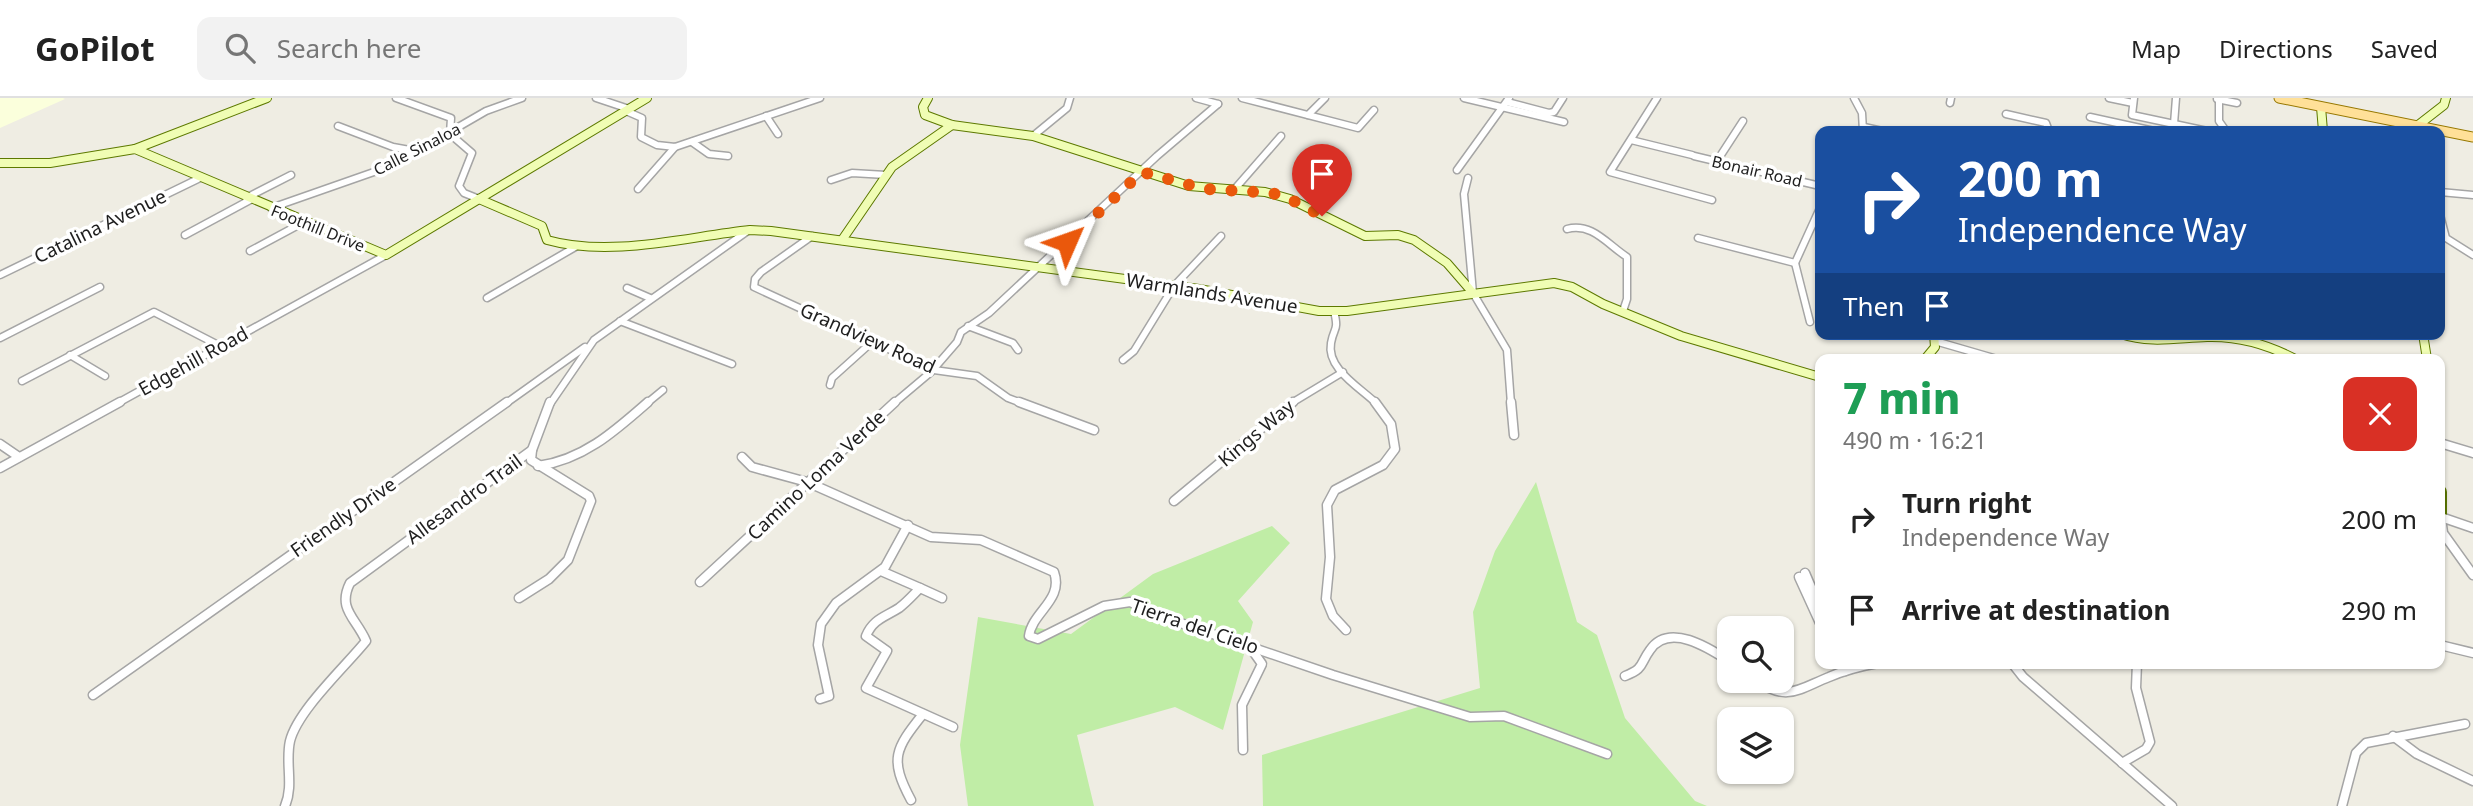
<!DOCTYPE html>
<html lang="en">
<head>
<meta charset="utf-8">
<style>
  body { margin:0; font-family:"Noto Sans",sans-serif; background:#f2f2f2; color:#222; height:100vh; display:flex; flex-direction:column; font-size:26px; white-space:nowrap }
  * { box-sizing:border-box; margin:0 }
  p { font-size:23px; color:#767676 }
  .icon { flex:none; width:38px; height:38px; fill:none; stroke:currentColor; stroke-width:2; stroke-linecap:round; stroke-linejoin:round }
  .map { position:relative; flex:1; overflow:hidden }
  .side { position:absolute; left:1815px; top:256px; width:630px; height:315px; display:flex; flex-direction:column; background:#fff; border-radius:14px; box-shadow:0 2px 5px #0004 }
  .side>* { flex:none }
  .guide { position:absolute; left:1815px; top:28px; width:630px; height:214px; border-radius:14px; box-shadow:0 2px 5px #0004; background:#1a4fa0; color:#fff; overflow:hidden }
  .controls { position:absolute; left:1717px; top:518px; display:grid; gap:14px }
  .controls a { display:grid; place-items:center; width:77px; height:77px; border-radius:14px; background:#fff; box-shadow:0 2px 5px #0004; font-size:35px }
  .pin { position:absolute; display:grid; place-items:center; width:60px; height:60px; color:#fff; margin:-72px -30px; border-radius:50% 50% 50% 0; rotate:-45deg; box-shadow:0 0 7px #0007 }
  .pin .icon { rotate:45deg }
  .me { position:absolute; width:77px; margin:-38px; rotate:47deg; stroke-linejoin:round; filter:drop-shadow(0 0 5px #0008) }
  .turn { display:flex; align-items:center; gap:24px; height:147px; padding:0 28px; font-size:32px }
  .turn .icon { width:91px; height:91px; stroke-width:2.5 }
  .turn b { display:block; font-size:49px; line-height:60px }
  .then { display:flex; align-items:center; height:66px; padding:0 28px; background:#0003; gap:14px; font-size:26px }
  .round { display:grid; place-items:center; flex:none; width:74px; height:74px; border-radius:14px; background:#f2f2f2 }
  .headline { display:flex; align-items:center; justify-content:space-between; height:119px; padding:0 28px }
  h1 { font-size:42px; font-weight:800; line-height:52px; color:#1e9e55 }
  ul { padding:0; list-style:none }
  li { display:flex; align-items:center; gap:21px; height:91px; padding:0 28px }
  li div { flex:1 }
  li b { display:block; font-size:26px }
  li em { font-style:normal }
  header { display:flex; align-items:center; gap:42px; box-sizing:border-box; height:98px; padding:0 35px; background:#fff; border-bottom:2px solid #e0e0e0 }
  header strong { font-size:33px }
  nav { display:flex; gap:38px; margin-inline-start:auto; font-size:24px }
  .search { width:490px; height:63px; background:#f2f2f2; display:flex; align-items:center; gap:18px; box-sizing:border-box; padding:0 24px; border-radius:14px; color:#767676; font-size:26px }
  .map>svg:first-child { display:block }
</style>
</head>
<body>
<header>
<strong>GoPilot</strong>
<div class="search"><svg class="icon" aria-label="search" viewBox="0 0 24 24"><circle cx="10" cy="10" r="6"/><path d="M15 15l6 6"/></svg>Search here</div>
<nav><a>Map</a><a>Directions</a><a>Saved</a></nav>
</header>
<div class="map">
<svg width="2473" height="708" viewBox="0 0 2473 708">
  <rect width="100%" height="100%" fill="#efede3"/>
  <polygon fill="#fbffdc" points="0,0 63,0 65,1 0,30"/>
  <g fill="#c0eda6">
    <polygon points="1536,384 1577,524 1597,537 1625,620 1695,703 1707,708 1263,708 1262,657 1480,590 1473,514 1495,453"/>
    <polygon points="1272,428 1290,445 1238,503 1253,524 1223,632 1175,609 1077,637 1094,708 968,708 960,647 978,519 1071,536 1153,476"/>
  </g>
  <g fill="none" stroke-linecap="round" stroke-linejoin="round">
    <g stroke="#a5a5a5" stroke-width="9">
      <g id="street-far1">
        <polyline points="396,0 451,20 450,36 472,55 459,88 464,95 479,101"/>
        <polyline points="596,0 629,11"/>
        <polyline points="1196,0 1218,6"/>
        <polyline points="1242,0 1358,30 1374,12"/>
        <polyline points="1464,0 1564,24"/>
        <polyline points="1657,0 1610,74 1712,102"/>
        <polyline points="1854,0 1862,15 1863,33"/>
        <polyline points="2109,0 2133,5"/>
        <polyline points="2134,0 2132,17 2207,33"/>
        <polyline points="2217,1 2237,5"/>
        <polyline points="2219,1 2219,23 2226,33"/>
        <polyline points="1507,4 1549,15 1554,14 1563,0"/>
        <polyline points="1950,5 1951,0"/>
        <polyline points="626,13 642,20 641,39 657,47 675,49 820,0"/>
        <polyline points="2006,16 2046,25 2049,33"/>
        <polyline points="1308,17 1325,0"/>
        <polyline points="766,18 778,36"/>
        <polyline points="2090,19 2154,33"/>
        <polyline points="2174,26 2176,0"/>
        <polyline points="338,28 393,49 415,53"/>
        <polyline points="1864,29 1882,33"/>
        <polyline points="1033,38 1067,10 1070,0"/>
        <polyline points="1631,42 1692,57"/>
        <polyline points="692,44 709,56 728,58"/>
        <polyline points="1694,58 1820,88"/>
        <polyline points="1717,63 1743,23"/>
        <polyline points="1457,72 1509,0"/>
        <polyline points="1468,80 1464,96 1473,195 1507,252 1511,306"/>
        <polyline points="831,82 852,75 886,77"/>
        <polyline points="638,91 675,49"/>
        <polyline points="1233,93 1281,38"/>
        <polyline points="2440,94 2473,97"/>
        <polyline points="246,100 291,77"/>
        <polyline points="271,110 391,68 486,13 522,0"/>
        <polyline points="2440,117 2446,140 2473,157"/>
        <path d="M1567,131C1592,124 1608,147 1627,159V201L1623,213"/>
        <polyline points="185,137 250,102"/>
        <polyline points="812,138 761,174 755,181 754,189 934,272 977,278 1008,300 1024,306"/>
        <polyline points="1698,140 1795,165"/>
        <polyline points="250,153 304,124"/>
        <polyline points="1795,165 1810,224"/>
        <polyline points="1795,165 1820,110"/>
        <polyline points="0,177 200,80"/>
        <polyline points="627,190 650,200"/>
        <polyline points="487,200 577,148"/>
        <path d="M1334,213C1339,234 1334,228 1331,245C1326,271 1361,290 1377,306"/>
        <polyline points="620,223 732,266"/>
        <polyline points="968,228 1013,245 1018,252"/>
        <polyline points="0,240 100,189"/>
        <polyline points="1935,243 1997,261"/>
        <polyline points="70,257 105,278"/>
        <polyline points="1123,262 1134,253 1174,188 1221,138"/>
        <polyline points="22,283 154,214 220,248"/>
        <polyline points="830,287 832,280 872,244"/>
        <polyline points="116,306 386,157"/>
        <polyline points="505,306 585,249"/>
        <polyline points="550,306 594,242 749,132"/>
        <polyline points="646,306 663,292"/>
        <polyline points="893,306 931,274 957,244 961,234 989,215 1157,58 1218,6"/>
        <polyline points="1290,306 1343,274"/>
      </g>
    </g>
    <g stroke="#a5a5a5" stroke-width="11">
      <g id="street">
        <polyline points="1019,304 1094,332"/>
        <polyline points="1511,304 1514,337"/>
        <polyline points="2440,345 2473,355"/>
        <polyline points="0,346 19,359"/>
        <path d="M742,359L752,369L807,384L931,439L981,442L1054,474C1064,502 1032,514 1029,538L1038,541L1104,508L1130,504L1160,518L1333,577L1470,619L1504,618L1607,656"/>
        <path d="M538,368C583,362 615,333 648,304"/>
        <polyline points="0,370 120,304"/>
        <polyline points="1174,403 1293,304"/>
        <polyline points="2473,430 2441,419 2443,435 2473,477"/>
        <path d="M881,473L920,490C913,497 907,504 899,510C885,519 873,521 866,538L887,553L866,590L953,629"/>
        <polyline points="1805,475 1820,510"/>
        <polyline points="1799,479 1820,525"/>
        <polyline points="700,484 895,304"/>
        <polyline points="920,490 942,500"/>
        <polyline points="519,500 549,481 568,462 591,403 589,398 531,362 532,352"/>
        <polyline points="1346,532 1333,518 1326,501 1330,459 1327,407 1335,392 1383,367 1395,351 1391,326 1375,304"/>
        <polyline points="2440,547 2473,555"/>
        <polyline points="1838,565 1845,573"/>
        <polyline points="2012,565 2023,579 2172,708"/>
        <path d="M1625,578C1645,570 1639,567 1650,552C1669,524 1709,550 1729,563"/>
        <path d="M1757,583C1787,604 1799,591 1829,579C1845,572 1861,568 1878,565"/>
        <polyline points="93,597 507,304"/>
        <polyline points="820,601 829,598 818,547 821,526 836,505 885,469 908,427"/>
        <polyline points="2393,638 2417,656 2473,683"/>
        <polyline points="1243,652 1242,607 1262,566 1250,549"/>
        <polyline points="2122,665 2146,651 2150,644 2136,590 2137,565"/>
        <path d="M911,702C889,661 895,651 923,616"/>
        <path d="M285,708C294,687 285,665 290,643C298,612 345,569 366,543C356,520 337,511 350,485L532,352L550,304"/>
        <polyline points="2342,708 2356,655 2366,645 2465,626"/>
      </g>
    </g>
    <g stroke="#5d7900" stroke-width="10">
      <g id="secondary-far1">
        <polyline points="928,0 923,9 925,17 952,27 1033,38 1189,88 1265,94 1290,101 1365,138 1398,137 1414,142 1447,165 1473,195"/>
        <polyline points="2321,9 2323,33"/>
        <polyline points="2417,28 2444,7 2446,0"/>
        <polyline points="135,51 267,0"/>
        <polyline points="0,65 50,65 135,51 386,157 647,0"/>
        <path d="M479,101L542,128L547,142C611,160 685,139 750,132L771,133L1199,191L1319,213H1347L1554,185L1572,189L1603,206L1681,238L1820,279"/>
        <polyline points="842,142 892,69 952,27"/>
        <path d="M2121,236C2150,246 2177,240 2207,239C2238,238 2267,246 2295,261"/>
        <polyline points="2423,236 2427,261"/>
        <polyline points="1925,261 1935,249 1934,236"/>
      </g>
    </g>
    <g stroke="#5d7900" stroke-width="14">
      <polyline id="secondary" points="2440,394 2440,418"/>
    </g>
    <g stroke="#977800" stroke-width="11">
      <polyline id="primary" points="2279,0 2473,39"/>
    </g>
    <use href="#street-far1" stroke="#fff" stroke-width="6"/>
    <use href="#street" stroke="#fff" stroke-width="8"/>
    <use href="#secondary-far1" stroke="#f0fdb4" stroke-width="8"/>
    <use href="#secondary" stroke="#f0fdb4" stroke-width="10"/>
    <use href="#primary" stroke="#ffe098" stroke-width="9"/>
  </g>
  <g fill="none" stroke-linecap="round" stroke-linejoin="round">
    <polyline stroke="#ea580c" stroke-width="12" stroke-dasharray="0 21.6" points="1067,144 1142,74 1205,91 1272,95 1290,101 1322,118"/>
  </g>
  <g text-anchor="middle" stroke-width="7" stroke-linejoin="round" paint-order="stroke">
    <g font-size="16" fill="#1e1e1e" stroke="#fff">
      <text transform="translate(417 51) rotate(-27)" y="6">Calle Sinaloa</text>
      <text transform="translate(1757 73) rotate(13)" y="6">Bonair Road</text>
      <text transform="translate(318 130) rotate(22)" y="6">Foothill Drive</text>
    </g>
    <g font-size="19" fill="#1e1e1e" stroke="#fff">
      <text transform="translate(100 128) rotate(-26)" y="7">Catalina Avenue</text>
      <text transform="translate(1212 195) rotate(9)" y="7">Warmlands Avenue</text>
      <text transform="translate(868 240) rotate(24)" y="7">Grandview Road</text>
      <text transform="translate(193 263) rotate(-29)" y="7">Edgehill Road</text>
      <text transform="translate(1256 335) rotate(-40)" y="7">Kings Way</text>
      <text transform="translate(816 377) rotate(-43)" y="7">Camino Loma Verde</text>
      <text transform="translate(464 401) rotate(-36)" y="7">Allesandro Trail</text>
      <text transform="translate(343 419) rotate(-35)" y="7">Friendly Drive</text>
      <text transform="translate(1195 528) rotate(19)" y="7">Tierra del Cielo</text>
    </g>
  </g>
</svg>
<div class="controls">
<a><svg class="icon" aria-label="search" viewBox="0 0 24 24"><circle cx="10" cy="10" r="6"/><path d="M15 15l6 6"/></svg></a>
<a><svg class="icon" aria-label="layers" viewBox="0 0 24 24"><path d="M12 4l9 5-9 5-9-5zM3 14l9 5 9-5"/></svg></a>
</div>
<div class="pin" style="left:1322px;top:118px;background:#d93025"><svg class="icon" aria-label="arrive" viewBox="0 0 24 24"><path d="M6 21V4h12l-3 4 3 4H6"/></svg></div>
<svg class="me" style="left:1067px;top:144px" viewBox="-20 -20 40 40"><path d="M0-17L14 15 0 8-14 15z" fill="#ea580c" stroke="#fff" stroke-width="4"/></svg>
<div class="guide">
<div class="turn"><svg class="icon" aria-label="right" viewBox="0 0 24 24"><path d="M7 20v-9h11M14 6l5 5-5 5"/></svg><div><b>200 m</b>Independence Way</div></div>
<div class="then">Then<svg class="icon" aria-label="arrive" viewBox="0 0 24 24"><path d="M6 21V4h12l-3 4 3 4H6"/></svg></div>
</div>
<section class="side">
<div class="headline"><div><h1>7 min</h1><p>490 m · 16:21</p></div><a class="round" style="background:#d93025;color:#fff"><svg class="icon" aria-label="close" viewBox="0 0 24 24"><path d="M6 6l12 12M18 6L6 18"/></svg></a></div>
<ul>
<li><svg class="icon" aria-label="right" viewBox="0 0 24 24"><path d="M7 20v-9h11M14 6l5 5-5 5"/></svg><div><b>Turn right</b><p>Independence Way</p></div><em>200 m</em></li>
<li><svg class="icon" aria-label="arrive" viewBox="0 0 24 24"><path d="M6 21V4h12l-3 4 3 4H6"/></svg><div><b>Arrive at destination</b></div><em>290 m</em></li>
</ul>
</section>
</div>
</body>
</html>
